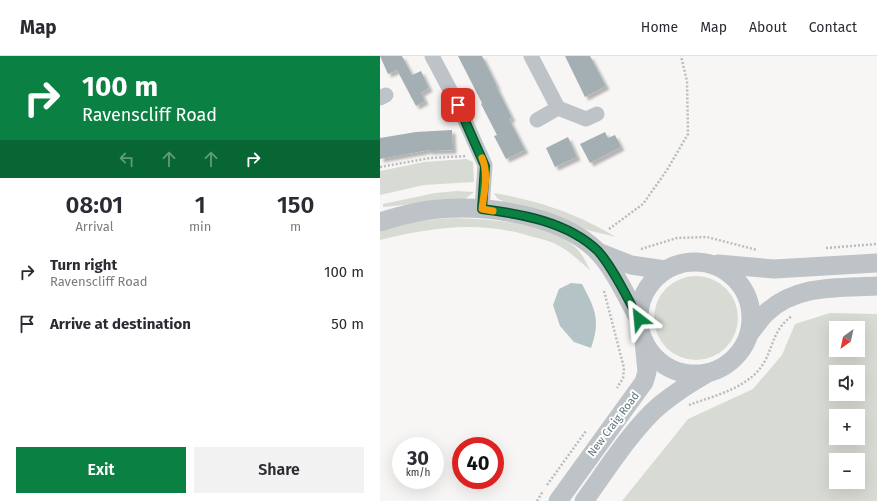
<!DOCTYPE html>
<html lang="en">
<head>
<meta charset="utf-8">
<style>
  body { margin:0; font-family:"Fira Sans",sans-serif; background:#f2f2f3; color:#2b2b33; height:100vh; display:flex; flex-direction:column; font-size:15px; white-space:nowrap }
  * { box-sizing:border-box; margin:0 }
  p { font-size:13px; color:#7c7c81 }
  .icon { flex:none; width:22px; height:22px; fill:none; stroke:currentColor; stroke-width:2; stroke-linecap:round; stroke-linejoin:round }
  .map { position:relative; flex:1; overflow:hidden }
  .side { display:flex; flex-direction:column; background:#fff; width:380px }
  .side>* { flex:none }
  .hud { background:#0b8043; color:#fff; overflow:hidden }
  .needle { width:26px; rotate:213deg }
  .controls { position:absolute; left:449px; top:265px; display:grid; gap:8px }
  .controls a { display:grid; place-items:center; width:36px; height:36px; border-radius:0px; background:#fff; box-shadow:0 4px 16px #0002; font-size:20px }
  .speed { position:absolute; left:12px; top:381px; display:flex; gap:8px; font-size:20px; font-weight:700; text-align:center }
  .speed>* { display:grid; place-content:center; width:52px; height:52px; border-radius:50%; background:#fff; box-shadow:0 4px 16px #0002; line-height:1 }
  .speed small { font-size:10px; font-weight:400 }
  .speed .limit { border:6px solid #d22; background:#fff; color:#111 }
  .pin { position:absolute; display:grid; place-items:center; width:34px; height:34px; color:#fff; margin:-17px; border-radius:8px; box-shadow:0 2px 6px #0006 }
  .me { position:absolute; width:44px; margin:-22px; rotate:331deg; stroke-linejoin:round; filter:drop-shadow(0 0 3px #0008) }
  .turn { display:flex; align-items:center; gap:14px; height:84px; padding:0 16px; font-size:18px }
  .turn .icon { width:52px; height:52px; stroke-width:2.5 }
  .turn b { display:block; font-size:28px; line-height:34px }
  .lanes { display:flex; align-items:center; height:38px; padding:0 16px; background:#0003; justify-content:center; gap:20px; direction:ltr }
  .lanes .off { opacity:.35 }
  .eta { display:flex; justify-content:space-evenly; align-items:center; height:68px; text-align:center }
  .eta b { font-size:24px; font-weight:600; line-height:28px }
  .action { display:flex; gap:8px; margin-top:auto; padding:8px 16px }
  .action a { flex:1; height:46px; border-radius:0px; background:#0b8043; color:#fff; font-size:16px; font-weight:600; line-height:46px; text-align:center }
  .action a+a { background:#f2f2f3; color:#2b2b33 }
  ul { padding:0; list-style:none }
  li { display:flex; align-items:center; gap:12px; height:52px; padding:0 16px }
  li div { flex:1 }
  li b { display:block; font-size:15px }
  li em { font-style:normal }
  header { display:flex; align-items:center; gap:24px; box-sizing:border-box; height:56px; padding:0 20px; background:#fff; border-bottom:1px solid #e1e1e2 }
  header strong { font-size:19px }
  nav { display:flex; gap:22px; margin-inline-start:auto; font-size:14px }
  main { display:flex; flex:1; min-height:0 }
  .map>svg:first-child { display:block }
</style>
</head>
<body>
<header>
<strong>Map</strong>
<nav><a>Home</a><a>Map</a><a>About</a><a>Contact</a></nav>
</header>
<main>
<section class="side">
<div class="hud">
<div class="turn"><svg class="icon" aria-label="right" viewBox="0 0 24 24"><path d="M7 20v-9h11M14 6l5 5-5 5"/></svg><div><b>100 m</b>Ravenscliff Road</div></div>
<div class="lanes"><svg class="icon off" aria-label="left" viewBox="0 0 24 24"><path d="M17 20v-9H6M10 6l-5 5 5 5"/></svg><svg class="icon off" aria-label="ahead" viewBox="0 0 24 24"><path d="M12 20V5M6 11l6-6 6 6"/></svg><svg class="icon off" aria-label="ahead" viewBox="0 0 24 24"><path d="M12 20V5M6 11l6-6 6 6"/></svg><svg class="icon" aria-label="right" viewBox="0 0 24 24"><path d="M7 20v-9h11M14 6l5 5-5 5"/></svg></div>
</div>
<div class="eta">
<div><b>08:01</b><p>Arrival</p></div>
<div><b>1</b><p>min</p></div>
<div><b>150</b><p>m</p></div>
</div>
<ul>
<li><svg class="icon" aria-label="right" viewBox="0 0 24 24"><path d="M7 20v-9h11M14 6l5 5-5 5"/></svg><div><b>Turn right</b><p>Ravenscliff Road</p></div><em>100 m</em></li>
<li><svg class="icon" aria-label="arrive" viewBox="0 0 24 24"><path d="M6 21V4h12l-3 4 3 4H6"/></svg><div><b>Arrive at destination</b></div><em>50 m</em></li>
</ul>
<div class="action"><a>Exit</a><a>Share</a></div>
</section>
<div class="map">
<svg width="497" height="445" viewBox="0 0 497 445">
  <defs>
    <filter id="shadow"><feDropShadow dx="3.5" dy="3.5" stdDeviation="1" flood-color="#0004"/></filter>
  </defs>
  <rect width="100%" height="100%" fill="#f7f6f4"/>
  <g fill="#d7dbd3" fill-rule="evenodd">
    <polygon points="86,103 93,106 94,126 44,129 0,139 0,115 44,106"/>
    <polygon points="77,135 94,136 85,143 3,151 3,148 55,137"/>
    <path d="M114,137C160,145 196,157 236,181L207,174L190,166L128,148L117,142Z"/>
    <path d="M74,162C109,163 168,166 195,191C202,197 206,206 210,214C200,206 191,196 179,190C171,185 162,183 153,181C100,164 53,171 0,184V176L3,174L41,164Z"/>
    <circle cx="316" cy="262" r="42"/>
    <path d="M450,257L497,258V445H242L308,363L373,333L402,299L415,268ZM456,272H478V294H456ZM456,316H478V338H456ZM456,360H478V382H456ZM456,404H478V426H456Z"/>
  </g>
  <path fill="#b4c3c5" d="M191,227L202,228C215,253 221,264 211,292L194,286L180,270L173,249L179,233Z"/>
  <g fill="#a4afb3" filter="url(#shadow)">
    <polygon points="0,0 22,0 32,19 41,15 49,32 41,37 45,45 36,50 17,14 8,18"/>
    <polygon points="78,0 102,0 117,30 116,30 132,62 129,63 145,94 126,103 114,80 117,79 101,48 102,47"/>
    <polygon points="185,0 210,0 226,30 205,41"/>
    <polygon points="72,74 73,94 49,95 49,94 0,103 0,82 36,76"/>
    <polygon points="225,76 228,82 235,79 241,91 210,107 200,88"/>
    <polygon points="188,81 197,101 175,111 166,92"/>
  </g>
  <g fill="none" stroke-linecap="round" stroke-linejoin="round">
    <g stroke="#b8bcbe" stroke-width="2.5" stroke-dasharray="2 2" stroke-linecap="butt">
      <polyline points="0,111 50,102 87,100"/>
      <polyline points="229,173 263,148 287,114 308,78 307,25 301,0"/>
      <polyline points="446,192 497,188"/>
      <polyline points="261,193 297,182 327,181 377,194"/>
      <polyline points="224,235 244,312 243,322 237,332"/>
      <path d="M309,349C336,339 370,332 385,305C394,287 394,273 412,260"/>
      <polyline points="167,429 206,375"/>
      <polyline points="157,445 163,435"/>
    </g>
    <g stroke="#bdc3c6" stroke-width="15">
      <polyline points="52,0 78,49 105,109 102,153"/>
      <polyline points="151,0 178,52"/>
      <polyline points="0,42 6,39"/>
      <polyline points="157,64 178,52 206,63 217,58"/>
    </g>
    <g stroke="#bdc3c6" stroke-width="19">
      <path d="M0,166C19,160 39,154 59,153C108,149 181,159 217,195C234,212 247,242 259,263"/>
      <polyline points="218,196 251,209 285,214"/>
      <circle cx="315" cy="262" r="56"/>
      <polyline points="338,208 394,213 497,207"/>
      <path d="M369,278C375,271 380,263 386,257C416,228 459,232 497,230"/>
      <polyline points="178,445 264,326 267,316 264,285"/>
      <path d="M204,445C226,415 252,373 280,349C295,337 310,327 326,318"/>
    </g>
  </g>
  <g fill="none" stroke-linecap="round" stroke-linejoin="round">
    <g stroke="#07532c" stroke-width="10">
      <path id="route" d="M78,49L105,110L102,153C142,158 188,166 218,195C234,213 247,242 259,263"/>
    </g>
    <use href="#route" stroke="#0b8043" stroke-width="7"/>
    <path stroke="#f59e0b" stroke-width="7" d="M102,102C109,118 104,137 102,153L113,155"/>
  </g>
  <g text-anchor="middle" stroke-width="4" stroke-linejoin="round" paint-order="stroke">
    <g font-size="11" fill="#62767e" stroke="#fff">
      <text transform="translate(233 368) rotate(-53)" y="4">New Craig Road</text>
    </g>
  </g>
</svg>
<div class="controls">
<a><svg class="needle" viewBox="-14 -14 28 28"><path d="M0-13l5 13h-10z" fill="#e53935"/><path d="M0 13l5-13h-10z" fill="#7c7c81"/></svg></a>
<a><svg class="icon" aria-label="sound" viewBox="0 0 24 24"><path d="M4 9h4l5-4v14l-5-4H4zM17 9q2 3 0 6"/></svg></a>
<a>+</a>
<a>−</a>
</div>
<div class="speed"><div>30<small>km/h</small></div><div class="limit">40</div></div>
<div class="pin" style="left:78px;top:49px;background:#d93025"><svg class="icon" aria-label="arrive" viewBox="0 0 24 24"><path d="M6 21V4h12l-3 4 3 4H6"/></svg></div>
<svg class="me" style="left:259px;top:263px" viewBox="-20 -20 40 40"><path d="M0-17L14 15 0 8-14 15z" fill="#0b8043" stroke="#fff" stroke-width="4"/></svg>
</div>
</main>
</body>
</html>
